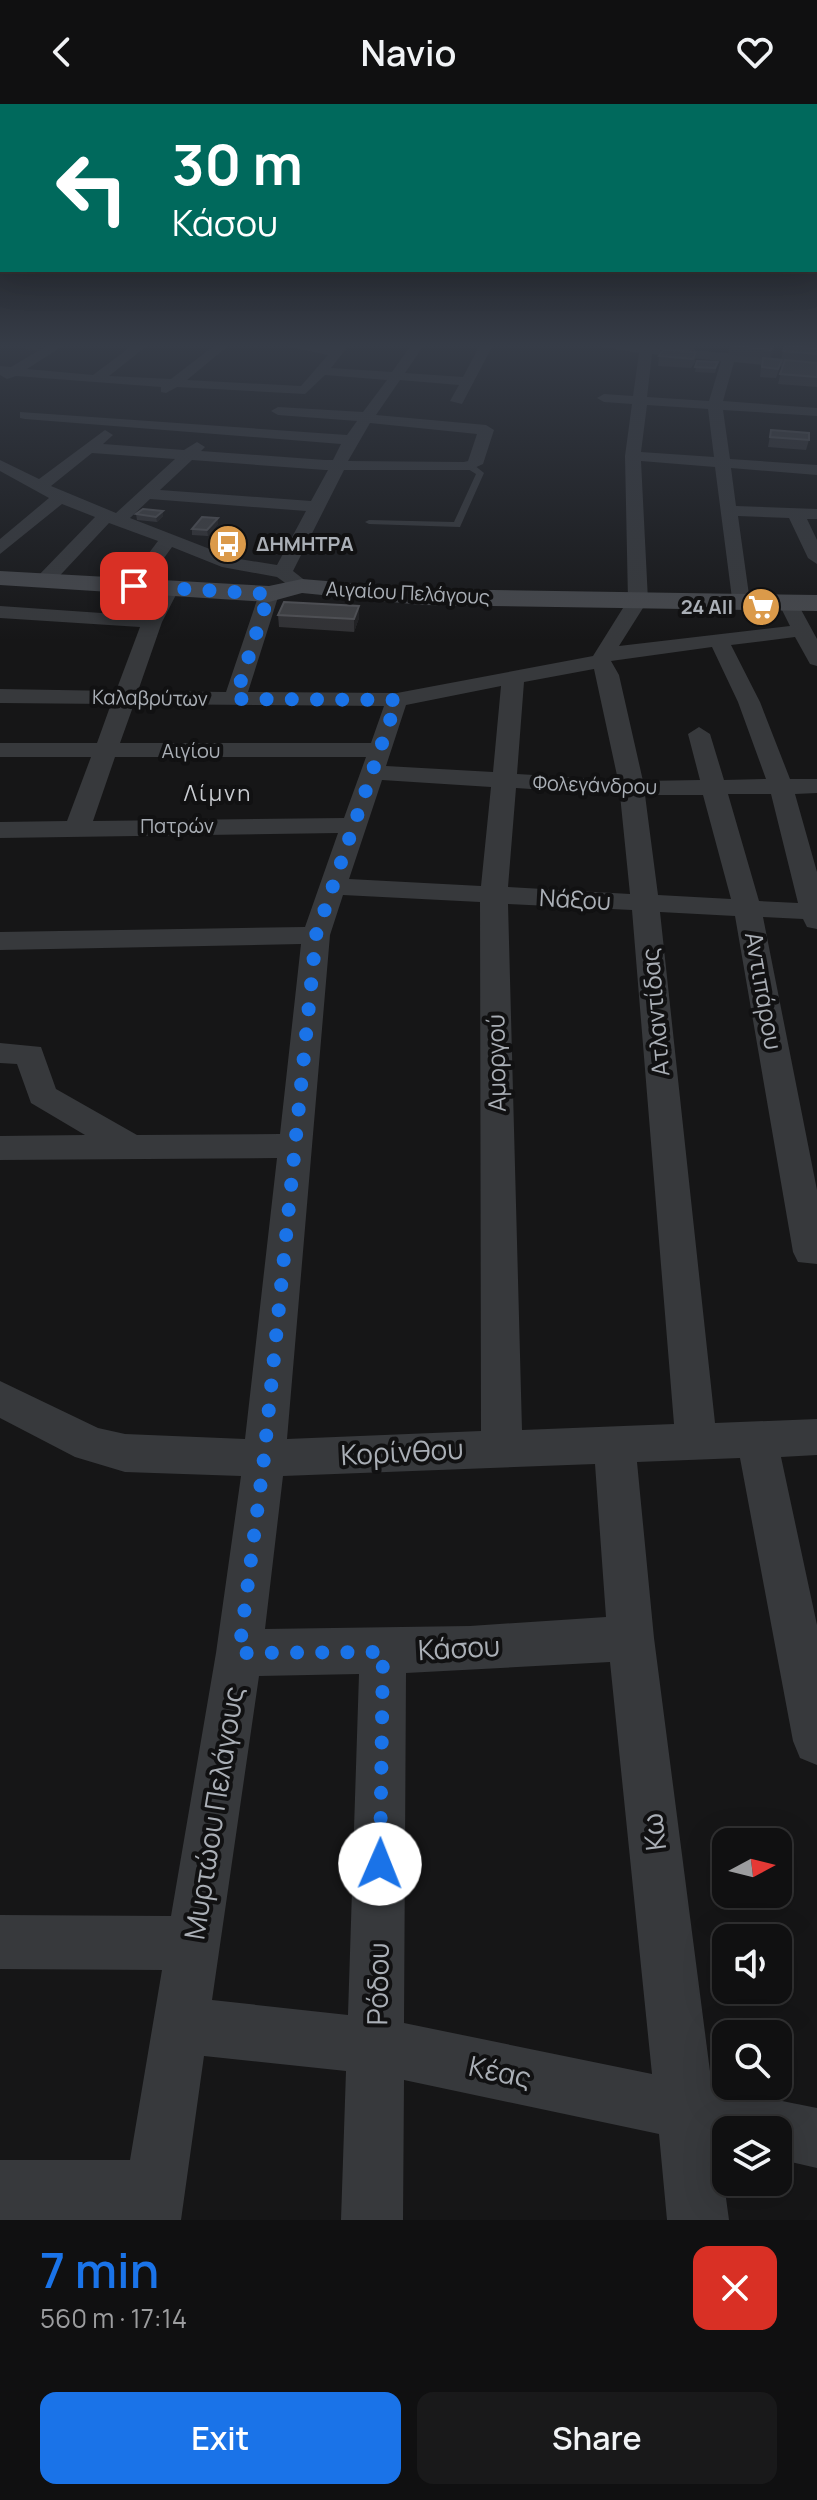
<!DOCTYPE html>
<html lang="en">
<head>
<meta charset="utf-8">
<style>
  body { margin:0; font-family:Manrope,sans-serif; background:#19191a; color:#f1f3f6; height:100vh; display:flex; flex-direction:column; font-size:30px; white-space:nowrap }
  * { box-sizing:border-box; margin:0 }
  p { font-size:26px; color:#9c9d9f }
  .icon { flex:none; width:44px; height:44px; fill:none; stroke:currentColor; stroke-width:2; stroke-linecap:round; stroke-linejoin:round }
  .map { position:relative; height:2116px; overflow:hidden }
  .side { display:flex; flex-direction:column; background:#101011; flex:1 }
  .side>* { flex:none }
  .banner { position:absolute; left:0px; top:0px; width:818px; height:168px; box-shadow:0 8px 32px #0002,0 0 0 2px #303031; background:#00695c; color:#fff; overflow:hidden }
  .needle { width:52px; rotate:83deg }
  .buttons { position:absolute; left:712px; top:1724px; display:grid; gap:16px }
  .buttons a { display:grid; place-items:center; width:80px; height:80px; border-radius:16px; background:#101011; box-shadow:0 8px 32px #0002,0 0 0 2px #303031; font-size:40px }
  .pin { position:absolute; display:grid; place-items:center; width:68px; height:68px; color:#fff; margin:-34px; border-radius:16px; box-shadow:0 4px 12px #0006 }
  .me { position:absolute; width:88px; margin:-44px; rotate:1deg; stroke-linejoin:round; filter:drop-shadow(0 0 6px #0008) }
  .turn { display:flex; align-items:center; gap:28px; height:168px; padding:0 40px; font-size:36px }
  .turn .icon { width:104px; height:104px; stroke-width:2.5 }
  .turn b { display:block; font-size:56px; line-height:68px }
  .round { display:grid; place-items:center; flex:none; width:84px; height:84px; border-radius:16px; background:#19191a }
  .summary { display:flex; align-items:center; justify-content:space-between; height:136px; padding:0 40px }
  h1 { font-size:48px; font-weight:600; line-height:60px; color:#1a73e8 }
  .button { display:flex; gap:16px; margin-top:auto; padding:16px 40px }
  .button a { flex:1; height:92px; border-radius:16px; background:#1a73e8; color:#fff; font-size:32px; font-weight:600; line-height:92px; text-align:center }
  .button a+a { background:#19191a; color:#f1f3f6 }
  header { display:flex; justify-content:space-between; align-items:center; height:104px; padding:0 40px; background:#101011; font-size:36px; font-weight:600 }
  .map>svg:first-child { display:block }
</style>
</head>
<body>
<header><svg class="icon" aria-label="back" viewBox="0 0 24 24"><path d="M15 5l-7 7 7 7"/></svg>Navio<svg class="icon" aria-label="heart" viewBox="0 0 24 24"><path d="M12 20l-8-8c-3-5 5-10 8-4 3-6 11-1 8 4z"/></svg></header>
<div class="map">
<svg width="817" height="2116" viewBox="0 0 817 2116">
  <rect width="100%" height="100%" fill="#161617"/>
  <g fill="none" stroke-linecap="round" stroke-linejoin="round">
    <polygon fill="#37393c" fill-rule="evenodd" points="468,361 474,361 484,369 460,423 369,420 365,418 369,416 454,418 476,370 468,365"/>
    <g fill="#37393c" fill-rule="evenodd">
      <path d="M48,241H64L27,265L93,271L133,241H148L109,272L171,275L215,241H229L187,276L301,282L328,251L280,241H349L331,264L392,268L411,241H424L405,269L463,273L480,241H493L462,300L450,297L459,281L400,276L376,311L486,321L494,326L483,360L470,366H344L293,467L312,482L309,486H295L277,473L222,463L172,443L141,486H127L124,482L158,437L109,419L51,481L44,483L34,477L37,473L95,413L62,400L0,450V435L49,394L0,367V356L39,375L105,326L113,331L103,340L184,346L197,338L205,343L201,347L325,356H333L341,340L25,315L20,314V308L347,331L357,317L278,311L271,307L278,303L363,308L387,276L325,271L305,290L177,283L166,289L161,288V283L16,272L7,275L0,271V262L11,263ZM370,319L477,330L468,357L464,358L348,357ZM92,349L175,355L116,409L51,382ZM192,356L325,366H328L311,397L160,386ZM150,395L306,407L277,461L233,454L130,414Z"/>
      <path d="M593,241H642L817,258V266L734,258L723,297L817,304V312L723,306L730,355L817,361V371L731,364L736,402L817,405V415H807L817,436V460L808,454L789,414L738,412L750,498L747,502H733L715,363L641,357L648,496L619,542L790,522L782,506L792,500L799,502L817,535V562L810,560L795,533L731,541L760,598L790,675H817V689L795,690L817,768V825L807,823L803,815L763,813L817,1086V1160L798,1158L793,1148L735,812L660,808L715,1319L817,1315V1351L781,1353L817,1521V1661L800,1654L793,1637L740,1354L637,1358L654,1534L712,1983L817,2004V2064L778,2055V2026H726V2044L719,2043L729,2116H667L659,2030L404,1976L403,2116H341L346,1967L204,1952L181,2116H0V2056H130L162,1866L0,1865V1811L171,1812L216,1549L241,1372L125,1368L75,1353L0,1314V1277L98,1324L125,1330L245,1335L277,1054L0,1056V1032L85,1031L31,999L17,960L0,959V939L41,943L56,985L137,1031L280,1030L301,840L0,846V828L305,823L338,729L0,734V718L67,717L91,653H0V639H97L111,600L0,599V585L116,587L140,523L0,514V502L145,512L162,481H176L179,485L162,518L138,587L226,588L259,490L269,484L279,490L248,588L397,589L593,552L628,496L625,352L632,300L604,298L597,294L604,290L633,292L639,249ZM652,250L721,257L709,297L647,293ZM647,301L708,305L714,353L641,348ZM712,543L738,598L766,675L724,676L710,630L699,623L688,630L700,676L643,677L619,571L611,557ZM594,565L618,676L517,670L524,578ZM501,582L493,668L386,662L406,601ZM134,600L384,602L371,639H120ZM115,653H366L344,714L93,717ZM382,676L491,683L481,782L349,775ZM516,684L620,691L630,790L508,783ZM728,690H771L798,799L759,797ZM645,691H703L731,795L658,791ZM343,791L480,798L481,1327L287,1335L330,831ZM508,800L632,806L674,1320L522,1326ZM595,1360L606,1513L470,1522L265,1525L283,1372ZM610,1558L652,1970L404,1919L406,1569ZM359,1570L348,1911L212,1896L259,1572Z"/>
    </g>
    <polygon fill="#46484c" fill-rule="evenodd" points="0,467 269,482 302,475 422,485 817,491 817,507 422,501 302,489 269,498 0,481"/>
  </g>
  <g fill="#323235">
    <polygon points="24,241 48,241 40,246 25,245"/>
    <polygon points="621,241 663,241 660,245"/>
    <polygon points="663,241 696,241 693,248 662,245"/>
    <polygon points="729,241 775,241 773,249 770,255 781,256 783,247 817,244 817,283 778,280 784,257 782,257 776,274 760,273 762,254 728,251"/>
    <polygon points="696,248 695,258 691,264 658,262 659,252"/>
    <polygon points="697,257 718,258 715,269 695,268"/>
    <polygon points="771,326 809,336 806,346 768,343"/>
    <polygon points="163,407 163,412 157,418 137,416 136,410"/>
    <polygon points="218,420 208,432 192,431 192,425"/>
    <polygon points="278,511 359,514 354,528 279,523"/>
  </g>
  <g fill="#212123">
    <polygon points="40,241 48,241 40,246"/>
    <polygon points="775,241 773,249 770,255 771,246"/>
    <polygon points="163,407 163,412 157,418 156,413"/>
    <polygon points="218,414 218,420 208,432 207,426"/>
    <polygon points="359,502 359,514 354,528 354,515"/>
  </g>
  <g fill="#3f4043" stroke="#505155" stroke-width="2">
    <polygon points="729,241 774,241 771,246"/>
    <polygon points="785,242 817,244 817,250 783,247"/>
    <polygon points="663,246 696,248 693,255 659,252"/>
    <polygon points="763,254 782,256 778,265 762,263"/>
    <polygon points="785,256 817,259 817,273 780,270"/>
    <polygon points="697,257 718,258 715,264 695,263"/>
    <polygon points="771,326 809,329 809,336 770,333"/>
    <polygon points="143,405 163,407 156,413 136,410"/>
    <polygon points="202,413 218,414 207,426 192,425"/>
    <polygon points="284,498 359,502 354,515 278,511"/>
  </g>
  <linearGradient id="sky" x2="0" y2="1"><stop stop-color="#0c0c0d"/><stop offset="0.45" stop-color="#363c47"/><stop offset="1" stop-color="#363c47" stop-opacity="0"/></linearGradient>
  <rect width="817" height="537" fill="url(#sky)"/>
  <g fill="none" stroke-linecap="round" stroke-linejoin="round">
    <polyline stroke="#1a73e8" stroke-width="14" stroke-dasharray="0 25.2" points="134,482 269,490 235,595 397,596 316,831 264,1354 239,1549 383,1548 380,1760"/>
  </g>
  <defs>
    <g id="bus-disc" transform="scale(2)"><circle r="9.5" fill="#db9a4a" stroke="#111112"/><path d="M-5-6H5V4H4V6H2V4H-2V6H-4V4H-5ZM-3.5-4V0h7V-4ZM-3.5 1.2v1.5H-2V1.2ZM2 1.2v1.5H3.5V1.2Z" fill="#fff"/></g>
    <g id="supermarket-disc" transform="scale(2)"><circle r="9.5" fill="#db9a4a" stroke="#111112"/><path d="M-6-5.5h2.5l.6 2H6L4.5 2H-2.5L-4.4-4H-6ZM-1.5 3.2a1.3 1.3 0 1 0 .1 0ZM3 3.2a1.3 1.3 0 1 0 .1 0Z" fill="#fff"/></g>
  </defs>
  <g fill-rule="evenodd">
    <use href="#bus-disc" x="228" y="440"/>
    <use href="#supermarket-disc" x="761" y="503"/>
  </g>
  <g text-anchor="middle" stroke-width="8" stroke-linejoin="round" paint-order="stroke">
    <g font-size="20" font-weight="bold" fill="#aaafb6" stroke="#111112" text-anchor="start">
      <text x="256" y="447">ΔΗΜΗΤΡΑ</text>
      <text x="733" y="510" text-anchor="end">24 All</text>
    </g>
    <g font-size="20" fill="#aaafb6" stroke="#111112">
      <text transform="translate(408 489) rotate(3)" y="7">Αιγαίου Πελάγους</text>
      <text transform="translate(150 594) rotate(1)" y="7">Καλαβρύτων</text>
      <text x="191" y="654">Αιγίου</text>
      <text transform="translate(595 681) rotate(2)" y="7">Φολεγάνδρου</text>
      <text x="177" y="729">Πατρών</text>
    </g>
    <g font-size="22" letter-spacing="2" fill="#cacdd2" stroke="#111112">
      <text x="218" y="697">Λίμνη</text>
    </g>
    <g font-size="24" fill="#aaafb6" stroke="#111112">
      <text transform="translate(575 796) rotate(3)" y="8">Νάξου</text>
      <text transform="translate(763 887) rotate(80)" y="8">Αντιπάρου</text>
      <text transform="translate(656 908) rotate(-95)" y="8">Ατλαντίδας</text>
      <text transform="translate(497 959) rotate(-91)" y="8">Αμοργού</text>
    </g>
    <g font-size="28" fill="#aaafb6" stroke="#111112">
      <text transform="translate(402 1348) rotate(-3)" y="10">Κορίνθου</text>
      <text transform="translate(459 1544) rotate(-3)" y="10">Κάσου</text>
      <text transform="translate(214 1709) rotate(-81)" y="10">Μυρτώου Πελάγους</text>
      <text transform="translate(654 1728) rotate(-97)" y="10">Κω</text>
      <text transform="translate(378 1880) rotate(-89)" y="10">Ρόδου</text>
      <text transform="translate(500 1968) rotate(12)" y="10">Κέας</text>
    </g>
  </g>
</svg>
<div class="buttons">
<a><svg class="needle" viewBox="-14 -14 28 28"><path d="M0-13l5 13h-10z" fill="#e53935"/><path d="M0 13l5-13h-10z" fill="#9c9d9f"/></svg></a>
<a><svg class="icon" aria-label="sound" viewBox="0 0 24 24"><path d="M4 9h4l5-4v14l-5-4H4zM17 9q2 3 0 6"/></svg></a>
<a><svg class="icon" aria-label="search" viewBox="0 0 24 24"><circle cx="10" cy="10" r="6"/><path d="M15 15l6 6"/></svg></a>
<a><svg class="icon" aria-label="layers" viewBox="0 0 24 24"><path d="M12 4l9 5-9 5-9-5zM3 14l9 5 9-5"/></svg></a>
</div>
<div class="pin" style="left:134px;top:482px;background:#d93025"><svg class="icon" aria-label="arrive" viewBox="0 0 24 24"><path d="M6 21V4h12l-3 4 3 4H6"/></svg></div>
<svg class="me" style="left:380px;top:1760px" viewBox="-20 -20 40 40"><circle r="19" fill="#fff"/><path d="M0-13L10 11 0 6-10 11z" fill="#1a73e8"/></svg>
<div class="banner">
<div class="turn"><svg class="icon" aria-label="left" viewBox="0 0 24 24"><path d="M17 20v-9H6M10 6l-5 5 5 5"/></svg><div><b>30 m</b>Κάσου</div></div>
</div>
</div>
<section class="side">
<div class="summary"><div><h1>7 min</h1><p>560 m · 17:14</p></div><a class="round" style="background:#d93025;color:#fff"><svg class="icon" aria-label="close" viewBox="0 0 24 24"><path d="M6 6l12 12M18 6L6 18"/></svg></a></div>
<div class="button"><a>Exit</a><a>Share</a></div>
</section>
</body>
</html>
